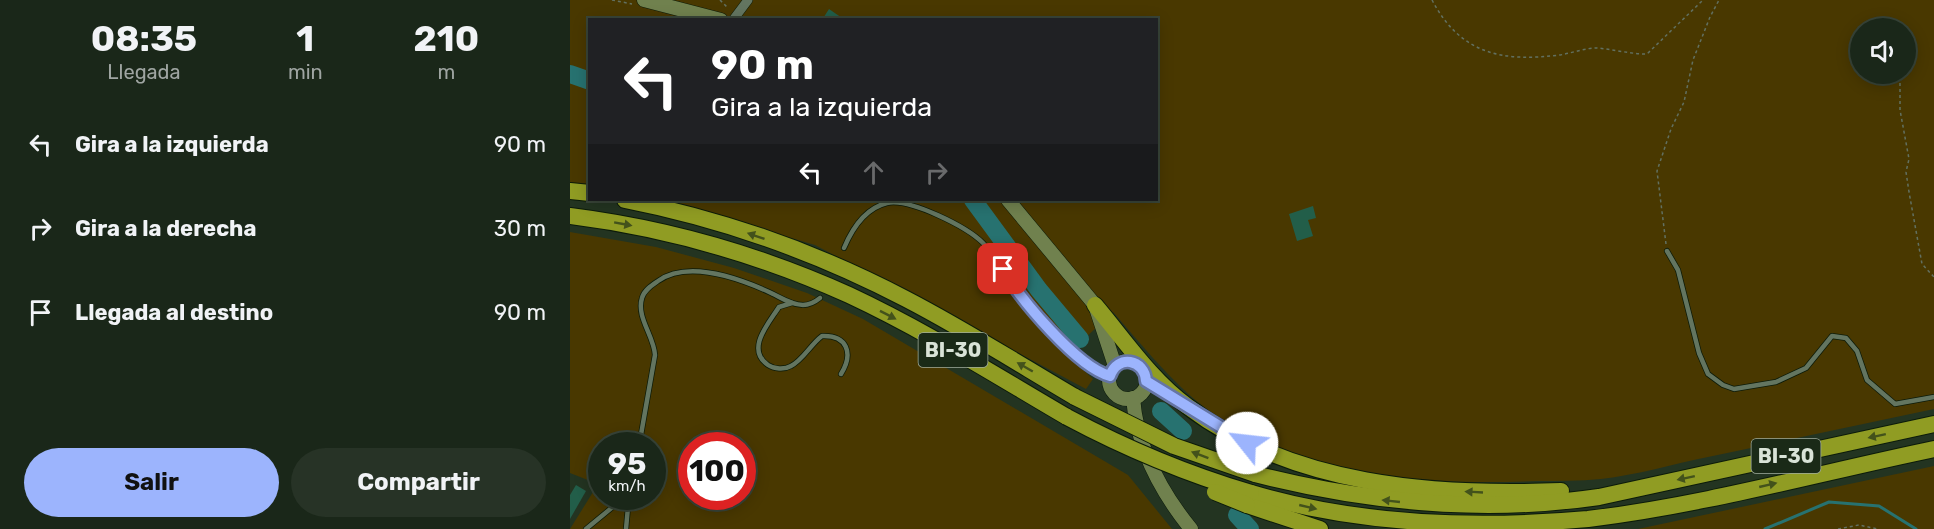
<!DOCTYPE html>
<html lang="es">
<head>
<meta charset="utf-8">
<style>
  body { margin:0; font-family:Rubik,sans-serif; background:#273326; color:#f1f3f6; height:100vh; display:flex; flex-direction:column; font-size:22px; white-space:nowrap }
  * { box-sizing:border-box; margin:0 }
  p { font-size:20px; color:#9fa5a2 }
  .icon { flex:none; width:33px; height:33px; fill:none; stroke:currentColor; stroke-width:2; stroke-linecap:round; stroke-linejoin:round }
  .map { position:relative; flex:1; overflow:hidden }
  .side { display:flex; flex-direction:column; background:#1a2719; width:570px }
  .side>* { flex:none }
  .banner { position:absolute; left:18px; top:18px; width:570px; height:183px; border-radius:0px; box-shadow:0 3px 15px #0003,0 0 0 2px #384438; background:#202124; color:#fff; overflow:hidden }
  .controls { position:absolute; left:1280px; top:18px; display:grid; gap:12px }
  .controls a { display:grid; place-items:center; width:66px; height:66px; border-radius:50%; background:#1a2719; box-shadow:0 3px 15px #0003,0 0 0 2px #384438; font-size:30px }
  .speed { position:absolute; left:18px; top:432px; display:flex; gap:12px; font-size:30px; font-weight:700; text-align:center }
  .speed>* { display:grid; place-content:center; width:78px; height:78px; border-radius:50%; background:#1a2719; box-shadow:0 3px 15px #0003,0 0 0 2px #384438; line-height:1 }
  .speed small { font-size:15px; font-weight:400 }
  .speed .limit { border:9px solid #d22; background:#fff; color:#111 }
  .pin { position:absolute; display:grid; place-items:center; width:51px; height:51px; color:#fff; margin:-26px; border-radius:12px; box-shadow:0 3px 9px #0006 }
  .me { position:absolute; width:66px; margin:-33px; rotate:299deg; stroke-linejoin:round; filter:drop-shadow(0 0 4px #0008) }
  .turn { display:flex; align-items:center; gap:21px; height:126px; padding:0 24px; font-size:27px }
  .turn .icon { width:78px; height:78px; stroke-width:2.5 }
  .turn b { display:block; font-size:42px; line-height:51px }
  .lanes { display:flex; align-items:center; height:57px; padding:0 24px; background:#0003; justify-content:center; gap:30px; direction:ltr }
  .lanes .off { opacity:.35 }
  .eta { display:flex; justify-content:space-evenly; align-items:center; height:102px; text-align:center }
  .eta b { font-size:36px; font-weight:700; line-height:42px }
  .action { display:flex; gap:12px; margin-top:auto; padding:12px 24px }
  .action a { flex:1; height:69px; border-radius:36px; background:#9cb4fd; color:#111; font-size:24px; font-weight:700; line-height:69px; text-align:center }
  .action a+a { background:#273326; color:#f1f3f6 }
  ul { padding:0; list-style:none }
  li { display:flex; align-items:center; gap:18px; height:84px; padding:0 24px }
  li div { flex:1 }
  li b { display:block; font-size:22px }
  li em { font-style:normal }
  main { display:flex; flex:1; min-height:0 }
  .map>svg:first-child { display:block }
</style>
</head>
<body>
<main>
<section class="side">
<div class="eta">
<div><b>08:35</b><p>Llegada</p></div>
<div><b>1</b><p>min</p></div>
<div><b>210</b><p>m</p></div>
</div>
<ul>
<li><svg class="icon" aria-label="left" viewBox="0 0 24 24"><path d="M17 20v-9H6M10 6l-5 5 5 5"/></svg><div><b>Gira a la izquierda</b></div><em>90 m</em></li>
<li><svg class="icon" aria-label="right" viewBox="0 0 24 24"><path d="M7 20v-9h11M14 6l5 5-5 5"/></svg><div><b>Gira a la derecha</b></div><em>30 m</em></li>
<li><svg class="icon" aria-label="arrive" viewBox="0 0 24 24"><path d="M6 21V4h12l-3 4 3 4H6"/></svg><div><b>Llegada al destino</b></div><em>90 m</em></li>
</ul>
<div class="action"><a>Salir</a><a>Compartir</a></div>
</section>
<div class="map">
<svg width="1364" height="529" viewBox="0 0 1364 529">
  <rect width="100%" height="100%" fill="#233421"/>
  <g fill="#493800" fill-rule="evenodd">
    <path d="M0,0H1364V409C1289,425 1213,441 1138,457C1103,464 1067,475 1031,479C1010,481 988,481 968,481C864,485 751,479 660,425C613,397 578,352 543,312L497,355L523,379L516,389L245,245L91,200H586V20H20L19,186L0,183ZM1290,28H1335V74H1290Z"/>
    <path d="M0,232L86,247L164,268L237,293L293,319L558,475L602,529H0L28,484L0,473ZM32,446H82V496H32ZM122,446H172V496H122Z"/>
    <polygon points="1364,466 1364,529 1068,529"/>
  </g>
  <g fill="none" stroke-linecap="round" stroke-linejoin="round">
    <polyline stroke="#277270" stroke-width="3" points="1195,529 1259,502 1309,506 1346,529"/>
    <g stroke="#277270" stroke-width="18">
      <polyline points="0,74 20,81"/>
      <polyline points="403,200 469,290 510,339"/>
      <polyline points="591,411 613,431"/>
      <polyline points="667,515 680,529"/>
    </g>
  </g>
  <g fill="#225e49">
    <polygon points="259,9 275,20 252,20"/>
    <polygon points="743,206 746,218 738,220 743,236 727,241 719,214"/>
    <polygon points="6,485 16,491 0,519 0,495"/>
  </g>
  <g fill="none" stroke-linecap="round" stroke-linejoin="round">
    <g stroke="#0c1b09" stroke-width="6">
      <g id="service">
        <path d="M274,248C282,229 296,208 317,203C340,198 397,227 413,243C426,257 433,273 444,289C457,307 513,367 533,374"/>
        <polyline points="1097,251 1108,270 1129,353 1138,374 1153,385 1164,389 1206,382 1236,368 1262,336 1276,338 1287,351 1297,380 1325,404 1364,397"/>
        <path d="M222,303L209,307C199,323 175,349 198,365C204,369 214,370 221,366C233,360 241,344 252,336C277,335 284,353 271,374"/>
        <path d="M69,446L85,355C84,336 66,317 72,298C74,290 82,285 88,281C118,260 168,278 199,292C210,297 221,305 233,305C240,305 245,302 250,298"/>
        <polyline points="16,529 56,496"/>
        <polyline points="56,529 59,496"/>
      </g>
    </g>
    <g stroke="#0c1b09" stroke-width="10">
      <g id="minor">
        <polyline points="163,20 178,0"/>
        <polyline points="533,374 540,376"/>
      </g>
    </g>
    <g stroke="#0c1b09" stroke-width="15">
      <g id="secondary">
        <polyline points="74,0 151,20"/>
        <polyline points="438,200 525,305 545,366"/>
        <circle cx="558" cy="380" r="19"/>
        <path d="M563,398C567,447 591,492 621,529"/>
      </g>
    </g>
    <g stroke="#0c1b09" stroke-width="18">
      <g id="motorway">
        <polyline points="0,191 20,193"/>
        <path d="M55,200C152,219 248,253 336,299C394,329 449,364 505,397"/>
        <path d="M0,216C96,228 190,255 279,295C354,330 425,375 497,417"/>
        <path d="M525,305C553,338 581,380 617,406C722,486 864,496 991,491"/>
        <path d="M685,474C799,503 913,514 1029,497L1364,424"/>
        <path d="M681,493C789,525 906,529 1018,519C1134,505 1249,473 1364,449"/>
        <polyline points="677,505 750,529"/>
      </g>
    </g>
    <g stroke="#627060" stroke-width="1.5" stroke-dasharray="3 3" stroke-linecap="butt">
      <polyline points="42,0 62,4"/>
      <polyline points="150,0 158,8"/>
      <path d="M862,0C891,55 933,62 990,55C1002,53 1015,48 1026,48C1043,49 1059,54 1077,54L1133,0"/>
      <polyline points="1330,77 1330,110 1339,159 1336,172 1339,192 1352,264 1364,277"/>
      <polyline points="1096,244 1087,171 1101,129 1114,102 1123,60 1140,17 1149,0"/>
      <polyline points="1268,529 1289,525 1308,529"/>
    </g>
    <use href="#service" stroke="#637560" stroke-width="4.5"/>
    <use href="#minor" stroke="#637560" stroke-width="9"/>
    <use href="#secondary" stroke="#70814e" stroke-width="14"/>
    <use href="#motorway" stroke="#909c23" stroke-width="16"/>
    <g stroke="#0c1b09" stroke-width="18" stroke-linecap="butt">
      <g id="motorway-bridge">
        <polyline points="505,397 604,446 685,474"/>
        <path d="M497,417C555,448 617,474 681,493"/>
        <polyline points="645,492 677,505"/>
      </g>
    </g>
    <use href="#motorway-bridge" stroke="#909c23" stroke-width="16"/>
  </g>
  <defs><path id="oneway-solid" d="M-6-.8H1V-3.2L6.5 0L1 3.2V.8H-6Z" transform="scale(1.5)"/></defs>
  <g fill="#43521b">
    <use href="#oneway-solid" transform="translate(53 224) rotate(10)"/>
    <use href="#oneway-solid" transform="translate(186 236) rotate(-161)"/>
    <use href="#oneway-solid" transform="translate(318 315) rotate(27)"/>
    <use href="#oneway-solid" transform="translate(455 367) rotate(-150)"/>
    <use href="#oneway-solid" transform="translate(1307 436) rotate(168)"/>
    <use href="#oneway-solid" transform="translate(630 455) rotate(-159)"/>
    <use href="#oneway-solid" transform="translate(1116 478) rotate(168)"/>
    <use href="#oneway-solid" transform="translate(1198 485) rotate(-13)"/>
    <use href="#oneway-solid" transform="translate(904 492) rotate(-177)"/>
    <use href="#oneway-solid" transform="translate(821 501) rotate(-174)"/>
    <use href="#oneway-solid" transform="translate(738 507) rotate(13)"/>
  </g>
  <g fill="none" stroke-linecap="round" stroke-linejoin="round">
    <g stroke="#6575a4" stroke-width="15">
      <path id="route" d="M433,269C450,299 507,367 540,376C547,354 575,359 576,381L677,443"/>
    </g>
    <use href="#route" stroke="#9cb4fd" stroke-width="10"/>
  </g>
  <g text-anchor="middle" stroke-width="5" stroke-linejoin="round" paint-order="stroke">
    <g fill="#1a2a17" stroke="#a0ac9d" stroke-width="1.5">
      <rect x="348.5" y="333" width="69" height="34" rx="4.5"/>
      <rect x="1181.5" y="439" width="69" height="34" rx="4.5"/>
    </g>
    <g font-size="20" font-weight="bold" fill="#d9e3d7">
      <text x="383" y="357">BI-30</text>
      <text x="1216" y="463">BI-30</text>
    </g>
  </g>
</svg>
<div class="controls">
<a><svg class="icon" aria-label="sound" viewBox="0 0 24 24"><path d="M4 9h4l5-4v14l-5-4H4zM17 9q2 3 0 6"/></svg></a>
</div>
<div class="speed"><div>95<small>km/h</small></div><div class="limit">100</div></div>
<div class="pin" style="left:433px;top:269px;background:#d93025"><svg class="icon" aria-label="arrive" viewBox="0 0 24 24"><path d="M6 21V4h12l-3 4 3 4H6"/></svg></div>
<svg class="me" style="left:677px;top:443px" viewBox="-20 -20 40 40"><circle r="19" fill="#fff"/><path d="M0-13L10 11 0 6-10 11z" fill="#9cb4fd"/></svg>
<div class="banner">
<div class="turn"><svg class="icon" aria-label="left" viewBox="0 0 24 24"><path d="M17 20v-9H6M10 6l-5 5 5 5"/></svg><div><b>90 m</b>Gira a la izquierda</div></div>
<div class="lanes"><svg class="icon" aria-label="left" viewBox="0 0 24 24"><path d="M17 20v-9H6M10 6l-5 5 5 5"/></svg><svg class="icon off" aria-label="ahead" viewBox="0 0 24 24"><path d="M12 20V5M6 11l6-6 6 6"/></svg><svg class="icon off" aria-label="right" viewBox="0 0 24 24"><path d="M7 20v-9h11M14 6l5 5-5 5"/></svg></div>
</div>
</div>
</main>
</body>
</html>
